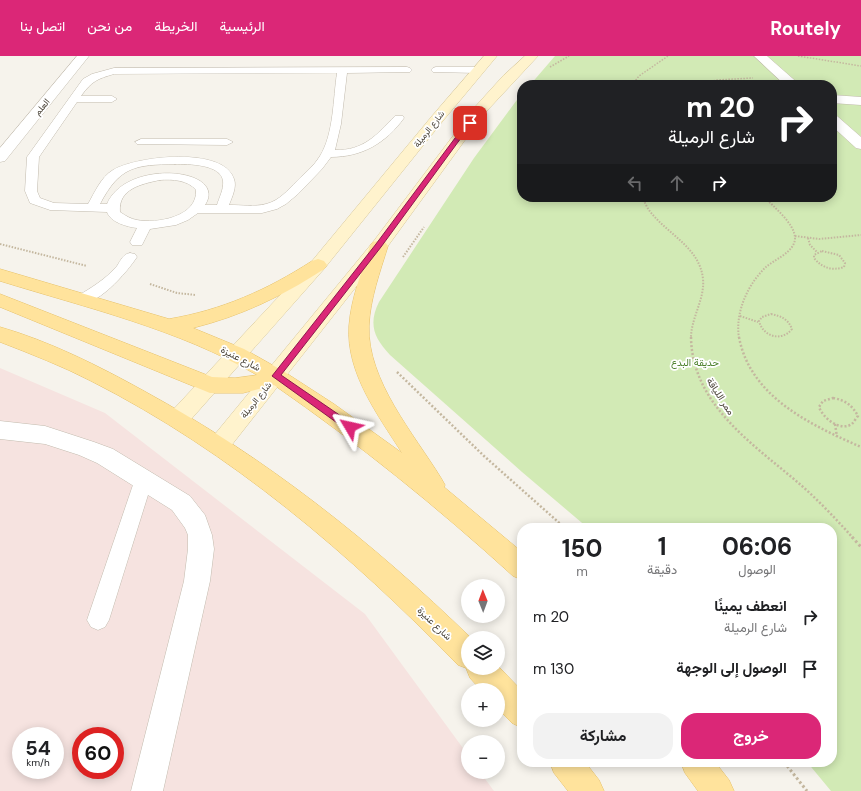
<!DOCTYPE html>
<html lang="ar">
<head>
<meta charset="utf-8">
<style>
  body { margin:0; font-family:"DM Sans",Vazirmatn,sans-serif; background:#f2f2f2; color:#202124; direction:rtl; height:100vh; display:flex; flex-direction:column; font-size:15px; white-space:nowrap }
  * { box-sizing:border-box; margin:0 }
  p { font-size:13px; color:#757577 }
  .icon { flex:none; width:22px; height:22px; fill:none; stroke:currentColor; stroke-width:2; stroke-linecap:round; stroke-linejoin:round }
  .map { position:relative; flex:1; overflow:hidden; direction:ltr }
  .panel { position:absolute; left:517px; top:467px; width:320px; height:244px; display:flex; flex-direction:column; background:#fff; border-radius:16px; box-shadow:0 2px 10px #0003; direction:rtl }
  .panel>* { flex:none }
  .guide { position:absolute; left:517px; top:24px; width:320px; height:122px; border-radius:16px; box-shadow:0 2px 10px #0003; direction:rtl; background:#202124; color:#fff; overflow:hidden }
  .needle { width:26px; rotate:359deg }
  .fabs { position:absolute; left:461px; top:523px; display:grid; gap:8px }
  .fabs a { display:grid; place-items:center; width:44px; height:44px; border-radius:50%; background:#fff; box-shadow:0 2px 10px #0003; font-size:20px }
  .speed { position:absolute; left:12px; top:671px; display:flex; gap:8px; font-size:20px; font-weight:700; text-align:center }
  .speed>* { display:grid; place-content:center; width:52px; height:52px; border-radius:50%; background:#fff; box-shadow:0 2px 10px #0003; line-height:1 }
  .speed small { font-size:10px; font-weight:400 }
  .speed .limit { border:6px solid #d22; background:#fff; color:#111 }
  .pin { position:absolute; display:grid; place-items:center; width:34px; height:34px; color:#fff; margin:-17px; border-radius:8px; box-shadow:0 2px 6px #0006 }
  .me { position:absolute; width:44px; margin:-22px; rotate:306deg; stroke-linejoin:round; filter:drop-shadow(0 0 3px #0008) }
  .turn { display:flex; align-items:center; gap:14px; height:84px; padding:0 16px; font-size:18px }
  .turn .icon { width:52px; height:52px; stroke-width:2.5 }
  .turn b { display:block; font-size:28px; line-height:34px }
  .lanes { display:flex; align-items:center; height:38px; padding:0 16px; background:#0003; justify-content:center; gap:20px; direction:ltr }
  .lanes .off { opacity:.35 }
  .eta { display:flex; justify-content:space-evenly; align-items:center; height:68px; text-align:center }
  .eta b { font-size:24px; font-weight:700; line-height:28px }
  .action { display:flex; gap:8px; margin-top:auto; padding:8px 16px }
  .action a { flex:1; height:46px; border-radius:16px; background:#db2777; color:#fff; font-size:16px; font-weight:700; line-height:46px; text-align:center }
  .action a+a { background:#f2f2f2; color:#202124 }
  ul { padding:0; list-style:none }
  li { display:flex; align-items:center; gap:12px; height:52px; padding:0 16px }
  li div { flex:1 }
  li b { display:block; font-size:15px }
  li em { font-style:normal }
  header { display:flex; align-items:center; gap:24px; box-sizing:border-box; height:56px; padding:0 20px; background:#db2777; color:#fff }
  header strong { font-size:19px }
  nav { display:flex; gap:22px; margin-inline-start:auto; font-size:14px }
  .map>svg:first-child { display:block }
</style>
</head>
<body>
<header>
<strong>Routely</strong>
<nav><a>الرئيسية</a><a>الخريطة</a><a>من نحن</a><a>اتصل بنا</a></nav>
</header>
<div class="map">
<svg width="861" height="735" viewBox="0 0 861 735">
  <rect width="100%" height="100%" fill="#f6f3ec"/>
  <path fill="#f6e3e0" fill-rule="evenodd" d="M0,312L105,357L365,558L468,699V716H480L494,735H0ZM21,680H55V714H21ZM81,680H115V714H81Z"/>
  <path fill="#d2eab5" d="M555,0H861V735H831L807,706H832V472H588L522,416L390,299C374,282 368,268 379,246L474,102L522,37V141H832V29H530Z"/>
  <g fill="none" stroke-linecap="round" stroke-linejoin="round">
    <g stroke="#c2bbae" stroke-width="1">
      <g id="lane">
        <path d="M407,11L410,12L412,14L410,16L347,17L341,68L335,94C363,95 377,79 395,60H403L404,62C386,87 362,101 331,101L322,113L298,138L286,148L277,153L262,157H198L188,164L176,169L150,173L142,189H132L130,186L137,172C127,171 110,166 107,156L50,154L30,147L25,135L27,101L83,23L92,18L114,12ZM337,17C333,43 334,77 320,100C314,110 305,117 297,125C288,134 279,145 266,148C255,151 241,149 229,149C232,141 237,131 234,123C224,90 136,100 113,114C101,121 95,136 88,148L54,147L40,142L37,135L39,101L77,46H112L117,43L112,40H81C92,25 97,23 114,18ZM175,108C188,108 221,108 223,125C224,133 219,142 217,149H205C229,112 126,102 107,148H100C120,110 135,109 175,108ZM160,124C172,123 188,124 196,134C198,161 156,168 137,164C131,163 126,160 120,156C118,133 141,128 160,124Z"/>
        <polygon points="436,11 478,11 483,14 478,17 433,16 431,14 433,12"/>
        <polygon points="141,83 227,83 233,86 227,89 137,88 135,86"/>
        <path d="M130,197L135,198L137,201C127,216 96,253 76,247L74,244L76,241C91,232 106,223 117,210C121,204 123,198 130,197Z"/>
        <polygon points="144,415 150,418 153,423 109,564 105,571 98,574 91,571 87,564 135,423 138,418"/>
      </g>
    </g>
    <g stroke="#c2bbae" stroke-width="1">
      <g id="street">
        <polygon points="77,0 89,0 5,105 0,106 0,92"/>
        <polygon points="754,0 767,0 800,29 785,29"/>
        <polygon points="832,39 861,41 861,49 832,47"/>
        <polygon points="832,59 837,60 861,81 861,93 856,92 832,70"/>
        <polygon points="0,365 45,370 94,386 113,393 190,440 205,459 212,479 214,493 210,525 163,735 131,735 184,525 188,493 188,479 185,472 172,454 97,407 79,399 45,388 0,383"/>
      </g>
    </g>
    <g stroke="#d6c79b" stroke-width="1">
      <g id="secondary">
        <polygon points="484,0 497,0 442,66 324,213 186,369 178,371 170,369 167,363 170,357 312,205 432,60"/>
        <polygon points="525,0 538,0 484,58 385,194 227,395 219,398 211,395 208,389 211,383 373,186 474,52 503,20"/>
      </g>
    </g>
    <g stroke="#e6c16a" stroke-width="1">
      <g id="primary">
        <path d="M379,185L385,186L388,190C380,216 370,243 369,270C367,324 414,378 441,422L445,429L444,431L522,496V524L513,520C436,450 359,388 274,329L243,337H210L0,251V238L212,321L235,322L257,319C178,273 87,252 0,225V213L169,263C222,254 267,234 312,205L318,203L324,205L327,209L324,213C283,240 241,260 193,272L244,293L283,315L334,348L402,397C378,359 346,317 349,270C351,242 362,216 370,190L373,186Z"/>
        <path d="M0,271C49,285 99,310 144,335C265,401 372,486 471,582H468V612H498V610L522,635V672L512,667L498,653V634H481L470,622L466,612L458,609C350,498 231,396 91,325C62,310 31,298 0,286Z"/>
        <polygon points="550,706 585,706 599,724 604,735 568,735 554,717"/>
        <polygon points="681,706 715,706 729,724 734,735 698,735 685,717"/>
      </g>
    </g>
    <g stroke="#c4b79f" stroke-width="1.5" stroke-dasharray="1.5 1.5" stroke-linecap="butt">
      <polyline points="798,0 861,10"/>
      <polyline points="550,11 569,0"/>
      <polyline points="632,29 639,20 668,0"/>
      <polyline points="696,29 717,24 753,22"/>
    </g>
    <g stroke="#c4b79f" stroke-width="2" stroke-dasharray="1.5 1.5" stroke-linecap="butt">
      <path d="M642,141C645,147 648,154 653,159C671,180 700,193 703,223C705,243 691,262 691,282"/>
      <polyline points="795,180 819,183 861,179"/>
      <polyline points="808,182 810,189 817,196"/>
      <polyline points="0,188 87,210"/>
      <path d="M822,195L839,199L845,207L844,211C832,215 822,212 814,202V199Z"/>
      <polyline points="403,201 424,171"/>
      <polyline points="150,228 177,237 196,239"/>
      <path d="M771,258C781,260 788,263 792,273C782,286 763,281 759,265L762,261Z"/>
      <polyline points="740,260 758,266"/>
      <path d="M739,282C735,257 747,229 766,211C775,203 795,196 795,182C795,168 773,150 764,141"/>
    </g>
    <g stroke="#c4b79f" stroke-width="2.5" stroke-dasharray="2 2" stroke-linecap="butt">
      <path d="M691,281C692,350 756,390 802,430C820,446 837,464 853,482"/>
      <path d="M739,281C750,341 811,369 861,391"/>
      <polyline points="397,316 484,400 565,472"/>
      <path d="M833,342C845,344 852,349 858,360C856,362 854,366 852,368C840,376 823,362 819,351L823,345Z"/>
      <polyline points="835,368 837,381"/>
    </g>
    <g stroke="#c4b79f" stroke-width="3" stroke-dasharray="2.5 2.5" stroke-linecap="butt">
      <polyline points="852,481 861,491"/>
      <polyline points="784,706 807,735"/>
    </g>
    <use href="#lane" fill="#fff" fill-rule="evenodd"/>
    <use href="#street" fill="#fff" fill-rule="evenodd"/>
    <use href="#secondary" fill="#fff3cd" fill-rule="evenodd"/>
    <use href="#primary" fill="#ffe39c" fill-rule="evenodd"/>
  </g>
  <polygon fill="#db2777" stroke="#8e194d" points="467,66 472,67 381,191 281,319 354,369 355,371 354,374 347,374 272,320 376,188"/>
  <g text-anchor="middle" stroke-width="3.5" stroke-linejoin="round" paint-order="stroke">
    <g font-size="9" fill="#4b4439" stroke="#fff">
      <text transform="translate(42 51) rotate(-51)" y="3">العلم</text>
      <text transform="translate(429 73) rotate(-52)" y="3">شارع الرميلة</text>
      <text transform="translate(256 344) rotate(-51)" y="3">شارع الرميلة</text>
    </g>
    <g font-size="10" fill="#4b4439" stroke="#fff">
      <text transform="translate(241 302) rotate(27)" y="4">شارع عنيزة</text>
      <text transform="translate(721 340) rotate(57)" y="4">ممر اللياقة</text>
      <text transform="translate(435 567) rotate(44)" y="4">شارع عنيزة</text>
    </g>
    <g font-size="10" fill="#4a7f2a" stroke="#fff">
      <text x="695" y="310">حديقة البدع</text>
    </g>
  </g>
</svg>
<div class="fabs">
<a><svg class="needle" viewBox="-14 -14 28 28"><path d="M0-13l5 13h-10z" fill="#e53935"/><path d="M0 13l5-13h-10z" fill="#757577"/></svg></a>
<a><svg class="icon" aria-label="layers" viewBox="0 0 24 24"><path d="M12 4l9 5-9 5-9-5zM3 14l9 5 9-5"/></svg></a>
<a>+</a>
<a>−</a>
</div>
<div class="speed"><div>54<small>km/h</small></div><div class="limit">60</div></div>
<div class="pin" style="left:470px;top:67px;background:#d93025"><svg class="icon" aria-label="arrive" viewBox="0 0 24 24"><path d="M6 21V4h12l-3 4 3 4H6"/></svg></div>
<svg class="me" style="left:350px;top:371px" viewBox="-20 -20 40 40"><path d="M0-17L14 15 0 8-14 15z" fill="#db2777" stroke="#fff" stroke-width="4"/></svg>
<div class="guide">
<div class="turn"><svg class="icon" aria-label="right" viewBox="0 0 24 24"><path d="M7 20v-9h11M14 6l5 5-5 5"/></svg><div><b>20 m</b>شارع الرميلة</div></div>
<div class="lanes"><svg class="icon off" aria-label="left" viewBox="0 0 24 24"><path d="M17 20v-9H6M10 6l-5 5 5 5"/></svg><svg class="icon off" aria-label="ahead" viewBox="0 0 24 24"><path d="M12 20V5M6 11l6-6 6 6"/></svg><svg class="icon" aria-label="right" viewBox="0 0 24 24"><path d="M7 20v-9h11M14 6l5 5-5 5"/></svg></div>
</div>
<section class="panel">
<div class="eta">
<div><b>06:06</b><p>الوصول</p></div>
<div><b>1</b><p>دقيقة</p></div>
<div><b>150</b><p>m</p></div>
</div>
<ul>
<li><svg class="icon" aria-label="right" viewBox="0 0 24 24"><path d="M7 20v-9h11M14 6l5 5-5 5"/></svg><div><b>انعطف يمينًا</b><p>شارع الرميلة</p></div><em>20 m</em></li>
<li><svg class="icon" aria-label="arrive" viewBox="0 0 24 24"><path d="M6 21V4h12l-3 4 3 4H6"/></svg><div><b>الوصول إلى الوجهة</b></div><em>130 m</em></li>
</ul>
<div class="action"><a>خروج</a><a>مشاركة</a></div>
</section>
</div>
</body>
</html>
